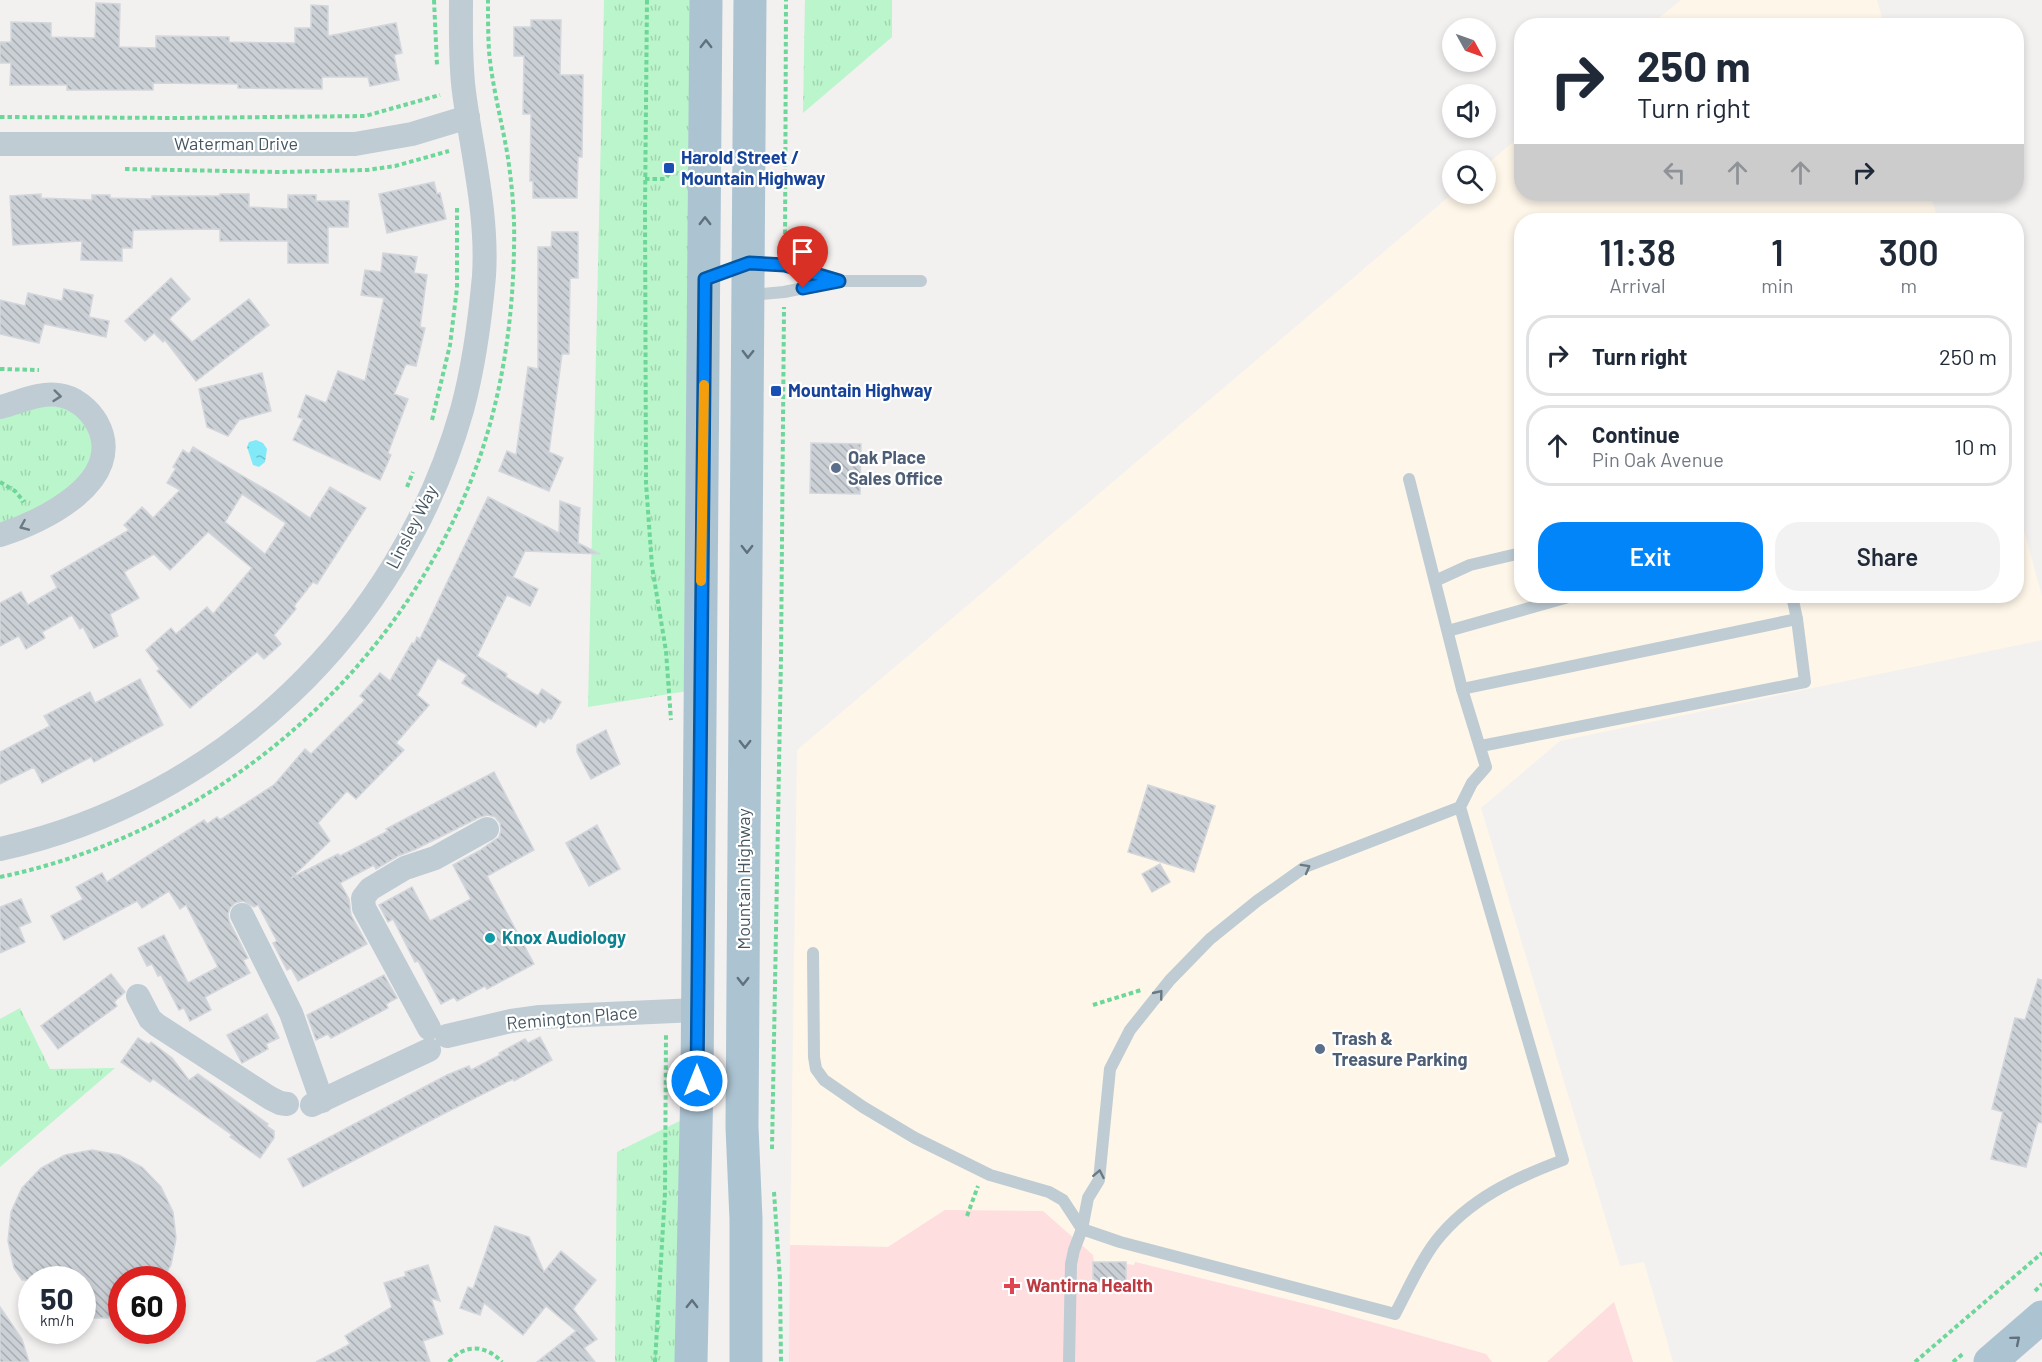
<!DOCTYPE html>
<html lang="en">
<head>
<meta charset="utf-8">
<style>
  body { margin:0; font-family:Barlow,sans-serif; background:#f2f2f3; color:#1f2937; height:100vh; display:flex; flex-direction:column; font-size:22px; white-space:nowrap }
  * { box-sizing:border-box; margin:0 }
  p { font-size:20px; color:#747a83 }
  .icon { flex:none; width:33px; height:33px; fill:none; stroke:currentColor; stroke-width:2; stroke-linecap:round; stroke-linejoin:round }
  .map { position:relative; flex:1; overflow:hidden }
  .sheet { position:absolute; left:1514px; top:213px; width:510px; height:390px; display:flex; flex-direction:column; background:#fff; border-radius:24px; box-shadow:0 3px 9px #0003 }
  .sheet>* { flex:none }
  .guide { position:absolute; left:1514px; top:18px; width:510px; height:183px; border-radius:24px; box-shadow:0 3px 9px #0003; background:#fff; color:#1f2937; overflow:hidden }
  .needle { width:39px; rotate:130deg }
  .tools { position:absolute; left:1442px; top:18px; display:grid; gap:12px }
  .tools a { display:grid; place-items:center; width:54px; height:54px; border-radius:50%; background:#fff; box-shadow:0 3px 9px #0003; font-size:30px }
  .speed { position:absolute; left:18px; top:1266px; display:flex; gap:12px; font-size:30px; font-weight:700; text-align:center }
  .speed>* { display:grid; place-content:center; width:78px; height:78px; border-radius:50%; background:#fff; box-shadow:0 3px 9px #0003; line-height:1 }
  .speed small { font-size:15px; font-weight:400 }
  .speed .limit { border:9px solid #d22; background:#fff; color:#111 }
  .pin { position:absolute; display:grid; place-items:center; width:51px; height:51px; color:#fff; margin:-62px -26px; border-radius:50% 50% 50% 0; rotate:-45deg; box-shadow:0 0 6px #0007 }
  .pin .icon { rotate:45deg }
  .me { position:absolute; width:66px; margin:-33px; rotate:0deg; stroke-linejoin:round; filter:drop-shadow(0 0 4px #0008) }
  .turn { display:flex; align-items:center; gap:21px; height:126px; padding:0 24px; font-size:27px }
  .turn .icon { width:78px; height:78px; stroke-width:2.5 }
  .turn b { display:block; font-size:42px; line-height:51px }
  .lanes { display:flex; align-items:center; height:57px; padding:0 24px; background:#0003; justify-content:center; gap:30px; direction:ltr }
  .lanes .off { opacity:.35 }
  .eta { display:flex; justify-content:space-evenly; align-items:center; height:102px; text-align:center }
  .eta b { font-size:36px; font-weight:600; line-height:42px }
  .primary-button { display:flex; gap:12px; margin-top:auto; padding:12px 24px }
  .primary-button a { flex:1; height:69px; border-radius:24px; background:#0385fa; color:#fff; font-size:24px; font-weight:600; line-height:69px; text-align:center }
  .primary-button a+a { background:#f2f2f3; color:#1f2937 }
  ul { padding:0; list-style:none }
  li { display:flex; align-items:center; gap:18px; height:81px; margin:0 12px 9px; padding:0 12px; border:3px solid #e0e1e3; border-radius:24px }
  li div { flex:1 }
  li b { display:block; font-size:22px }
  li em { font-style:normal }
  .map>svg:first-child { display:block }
</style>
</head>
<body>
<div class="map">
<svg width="2042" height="1362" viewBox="0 0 2042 1362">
  <defs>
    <pattern id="grass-tufts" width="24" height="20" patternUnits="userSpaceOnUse" patternTransform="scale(1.5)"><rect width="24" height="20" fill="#baf5cb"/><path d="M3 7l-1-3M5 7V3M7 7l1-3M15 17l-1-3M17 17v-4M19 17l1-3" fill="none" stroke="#a1d4b1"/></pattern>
    <pattern id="water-ripples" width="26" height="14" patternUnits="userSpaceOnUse" patternTransform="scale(1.5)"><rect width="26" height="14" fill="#81e9f7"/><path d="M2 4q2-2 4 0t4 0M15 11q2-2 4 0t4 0" fill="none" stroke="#6bc0cb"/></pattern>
    <pattern id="building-back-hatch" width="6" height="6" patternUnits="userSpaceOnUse" patternTransform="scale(1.5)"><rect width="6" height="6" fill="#cbd0d6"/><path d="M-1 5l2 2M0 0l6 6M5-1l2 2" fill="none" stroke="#a7acb1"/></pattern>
  </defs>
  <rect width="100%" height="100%" fill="#f3f0f0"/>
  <g fill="#fef6e8">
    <polygon points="1681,0 1877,0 1884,25 1650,25"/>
    <polygon points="1521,135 1521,194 1930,194 1938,220 1521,220 1521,596 2016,596 2016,502 2042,596 2042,640 1560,741 1481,808 1620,1266 1644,1262 1673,1362 1633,1362 1614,1302 1547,1362 1492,1362 1485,1354 1322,1308 1135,1262 1134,1265 1126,1265 1125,1262 1093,1262 969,1211 945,1210 888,1247 790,1245 797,750 1452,194 1485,194 1485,166"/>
  </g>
  <g fill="#fededf">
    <polygon points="945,1210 1043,1211 1093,1255 1094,1262 1126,1262 1126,1264 1134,1265 1135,1262 1322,1308 1486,1354 1492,1362 789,1362 790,1245 888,1247"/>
    <polygon points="1614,1302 1633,1362 1547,1362"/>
  </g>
  <g fill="url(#grass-tufts)">
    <polygon points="604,0 706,0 700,689 588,707"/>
    <polygon points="805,0 892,0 892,37 803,113"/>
    <polygon points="13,404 86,408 98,472 0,535 0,407"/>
    <polygon points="20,1008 50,1069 115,1068 0,1167 0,1019"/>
    <polygon points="696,1113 691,1362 615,1362 617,1152"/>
  </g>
  <polygon fill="url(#water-ripples)" points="256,440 263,443 267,449 265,462 259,467 253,465 247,447 249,442"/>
  <g fill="url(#building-back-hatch)" stroke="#d3d7dc" stroke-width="1.5" fill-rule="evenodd">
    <polygon points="96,3 120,4 119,47 156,48 156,36 229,37 229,42 295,43 295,28 311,28 311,5 328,6 328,36 396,23 402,53 394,55 399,80 370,86 368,77 322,77 322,89 238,88 238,84 153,83 153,90 67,90 67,85 10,85 11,63 0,63 0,42 11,42 11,22 51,23 51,37 95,38"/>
    <polygon points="531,20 561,20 560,75 583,75 582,157 578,157 577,198 533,198 533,181 530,181 531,114 523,114 524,56 514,56 514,27 531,27"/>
    <polygon points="434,182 437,194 440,193 446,219 387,233 379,194"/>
    <polygon points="41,194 41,198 92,200 92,195 110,195 110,198 152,199 152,196 220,196 220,194 249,194 249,207 288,209 288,195 316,195 316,201 349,201 348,227 328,227 328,263 288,263 288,241 220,241 220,229 133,230 132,248 122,248 122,261 81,260 82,241 13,245 10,196"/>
    <polygon points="552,232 578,232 578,278 570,278 569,354 562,354 549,452 563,458 549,491 499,471 507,451 516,455 528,367 538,369 538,247 551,247"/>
    <polygon points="383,253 417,257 414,273 427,275 420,327 425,328 416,366 406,364 394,394 408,399 388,453 391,455 380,480 293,440 303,419 298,417 306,395 326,403 338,371 365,381 384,298 361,295 365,270 381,272"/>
    <polygon points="171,278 190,299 169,319 192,342 249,299 269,325 196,381 165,340 163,342 154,333 145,341 125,321"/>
    <polygon points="64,289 93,295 89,317 109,321 106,337 44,324 39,343 0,334 0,300 25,306 28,293 62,301"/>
    <polygon points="262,373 271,411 239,420 228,436 207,427 199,389"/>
    <polygon points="811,443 861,444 860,494 810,493"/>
    <path d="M193,447L277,496L310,518L330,487L366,508L317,584L313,582L294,606L296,609L274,635L281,644L264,659L257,652L190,708L157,671L160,669L146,650L171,628L176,634L207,607L213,614L252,568L208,532L170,570L154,554L124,572L139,598L110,614L118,636L94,648L83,627L80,629L72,615L42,632L45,638L26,649L19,636L0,646V603L21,592L28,605L57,588L51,576L129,530L124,525L142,507L153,518L180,490L167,483L176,468L173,467L183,450L189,454ZM242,494L286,523L265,554L225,522Z"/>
    <polygon points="488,497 559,533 560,501 580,508 578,543 600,554 525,551 513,577 538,589 530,606 507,595 477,656 507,674 506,677 538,696 542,689 561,702 551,719 548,718 544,723 540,720 536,727 462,683 467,675 438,658 417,695 429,705 396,743 404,750 356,799 347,791 318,823 330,841 291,878 338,854 340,856 388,831 386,829 494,772 534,850 487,876 534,964 487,989 485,986 457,1001 454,997 441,1004 418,961 415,962 393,919 388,922 379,905 412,887 430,921 471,899 453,865 479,851 499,837 501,830 500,823 495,817 488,815 480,817 416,849 398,856 376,869 374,865 340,883 349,899 351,915 367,944 298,981 291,968 287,970 273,943 277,941 258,905 254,907 243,901 235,903 230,908 228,914 229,921 248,958 243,960 250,973 205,997 211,1010 190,1021 184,1008 179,1010 161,975 158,976 152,964 147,966 138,948 164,935 188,983 218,967 186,905 180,909 169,891 142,908 137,901 64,940 51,916 83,899 76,887 102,873 107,882 204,820 207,824 217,817 220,820 274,785 305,749 311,754 365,700 360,696 380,673 390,681 412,643 414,644 417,637 420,639"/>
    <polygon points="140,679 163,725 94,762 91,757 42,783 34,767 0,784 0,752 50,726 44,716 90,692 95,703"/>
    <polygon points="606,730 620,764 591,779 577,752 577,745"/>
    <polygon points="1148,785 1215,806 1194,872 1128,852"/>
    <polygon points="597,825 620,869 589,886 566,843"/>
    <polygon points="1160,864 1170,882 1152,892 1142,874"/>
    <polygon points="21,899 31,922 19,927 25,942 0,953 0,907"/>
    <polygon points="111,974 125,992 114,1002 117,1006 58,1049 41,1026"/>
    <polygon points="384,975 397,998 386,1004 388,1008 331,1038 328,1034 316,1040 307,1015"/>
    <polygon points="2038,979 2042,980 2042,1123 2038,1122 2026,1167 1991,1159 2003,1112 1992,1109 2015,1018 2025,1020"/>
    <polygon points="267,1014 279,1038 266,1044 268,1049 242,1063 227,1035"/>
    <polygon points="540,1037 552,1060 514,1081 513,1079 445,1113 303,1187 288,1159 447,1075 469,1066 471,1070 500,1055 499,1053 525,1039 528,1043"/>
    <polygon points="138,1038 149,1045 151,1042 172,1058 189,1080 198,1074 268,1124 267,1126 274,1131 274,1138 260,1158 230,1137 232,1135 153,1079 150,1082 121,1062"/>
    <polygon points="92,1150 119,1155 142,1167 161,1187 173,1212 176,1238 171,1265 162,1280 122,1280 122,1312 108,1318 82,1318 82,1280 22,1280 14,1268 8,1241 11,1212 22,1188 41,1168 65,1155"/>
    <polygon points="495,1226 529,1237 544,1272 561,1251 596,1280 573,1309 597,1339 584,1348 595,1362 537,1362 576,1331 546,1306 523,1335 484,1303 480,1315 460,1308 468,1287 473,1289"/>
    <rect x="1093" y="1262" width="33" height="20"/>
    <polygon points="428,1265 440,1301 431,1298 443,1334 423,1341 430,1362 316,1362 350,1344 345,1336 392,1307 384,1283 406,1276 405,1272"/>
    <polygon points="0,1307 22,1339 29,1362 0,1362"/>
  </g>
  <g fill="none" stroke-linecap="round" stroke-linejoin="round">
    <g stroke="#6dd799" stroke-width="4" stroke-dasharray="4.5 3" stroke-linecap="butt">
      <polyline points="434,0 437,65"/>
      <polyline points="647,0 645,208 646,483 652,566 666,651 671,720"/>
      <polyline points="0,117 180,118 365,116 440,95"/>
      <polyline points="125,169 279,172 367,170 395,166 449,151"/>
      <polyline points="645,179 665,179 668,175 668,164"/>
      <polyline points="785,249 786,0"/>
      <polyline points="0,369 39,370"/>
      <polyline points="432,420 450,345 457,288 457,205"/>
      <polyline points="0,482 15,491 24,502"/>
      <polyline points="407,487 413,472"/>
      <path d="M0,877C217,832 401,672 477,465C502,396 513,320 514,248C515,216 512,183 507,152C501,118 492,85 489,51C488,34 488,17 488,0"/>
      <polyline points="1093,1005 1141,990"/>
      <polyline points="772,1149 781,658 784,307"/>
      <polyline points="774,1192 780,1280 781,1362"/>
      <polyline points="967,1216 978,1186"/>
      <polyline points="2035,1291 2042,1284"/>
      <path d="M449,1362C465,1343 486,1345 502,1362"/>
      <polyline points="655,1362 665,1193 666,1033"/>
      <polyline points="1915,1362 2042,1253"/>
      <polyline points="1953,1362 1964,1353"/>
    </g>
    <g stroke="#bfccd3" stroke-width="12">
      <polyline points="750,263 785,265 838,281"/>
      <polyline points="750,295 784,292 839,281 921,281"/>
      <path d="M1409,479L1462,689L1486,767L1472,783L1460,807L1563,1160C1515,1178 1469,1199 1436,1241C1419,1263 1408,1290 1395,1314L1120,1242L1082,1229L1088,1198L1099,1180L1110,1069L1130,1030L1170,980L1210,939L1257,901L1305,867L1460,807"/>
      <polyline points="1435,581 1470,565 1521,553"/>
      <polyline points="1448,631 1572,596"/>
      <polyline points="1462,689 1797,619"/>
      <polyline points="1481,746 1805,682 1797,619 1792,596"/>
      <polyline points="813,953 814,1057 816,1069 824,1080 863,1107 915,1138 990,1175 1049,1192 1063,1200 1082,1229 1074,1250 1071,1264 1069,1362"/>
    </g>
    <g stroke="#bfccd3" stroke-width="24">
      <polyline points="0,144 355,144 412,134 468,117"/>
      <path d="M0,407C18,403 39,392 58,395C75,397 89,409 97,423C128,480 43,522 0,535"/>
      <path d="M0,849C222,800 400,628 462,410C474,366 480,320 484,276C488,214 472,153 464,92C460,62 461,31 461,0"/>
      <polyline points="242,915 291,1013 322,1101"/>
      <polyline points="138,996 150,1019 157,1025 270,1098 280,1103 287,1104"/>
      <polyline points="429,1028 364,908 363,898 370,889 405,868 435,858 487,829"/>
      <polyline points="447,1036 511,1021 540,1017 697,1010"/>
      <polyline points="312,1105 429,1050"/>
    </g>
    <g stroke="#acc3d2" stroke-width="33">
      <polyline points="691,1362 697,1081 706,0"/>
      <polyline points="746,1362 746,1219 742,1127 750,0"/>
      <polyline points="1990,1362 2042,1317"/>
    </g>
  </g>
  <defs><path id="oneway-chevron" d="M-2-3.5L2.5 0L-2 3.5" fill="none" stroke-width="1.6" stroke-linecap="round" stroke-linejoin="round" transform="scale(1.5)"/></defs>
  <g stroke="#5f717c">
    <use href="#oneway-chevron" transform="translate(706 44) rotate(-90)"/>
    <use href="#oneway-chevron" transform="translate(705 221) rotate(-90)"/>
    <use href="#oneway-chevron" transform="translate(748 354) rotate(91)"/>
    <use href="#oneway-chevron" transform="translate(747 549) rotate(90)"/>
    <use href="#oneway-chevron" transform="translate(745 744) rotate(90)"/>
    <use href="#oneway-chevron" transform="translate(743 981) rotate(90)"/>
    <use href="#oneway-chevron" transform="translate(692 1304) rotate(-89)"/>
    <use href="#oneway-chevron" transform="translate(2016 1340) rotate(-40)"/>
  </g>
  <g stroke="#6a7982">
    <use href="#oneway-chevron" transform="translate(57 396) rotate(6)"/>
    <use href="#oneway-chevron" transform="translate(24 526) rotate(157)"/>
    <use href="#oneway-chevron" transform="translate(1306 868) rotate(-29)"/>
    <use href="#oneway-chevron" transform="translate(1159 994) rotate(-51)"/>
    <use href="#oneway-chevron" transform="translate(1099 1174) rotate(-79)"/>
  </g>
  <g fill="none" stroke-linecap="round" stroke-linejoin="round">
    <g stroke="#0256a2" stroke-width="15">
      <polyline id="route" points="697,1081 705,279 749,263 785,265 839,281 803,288"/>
    </g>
    <use href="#route" stroke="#0385fa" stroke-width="10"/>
    <polyline stroke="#f59e0b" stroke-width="10" points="701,581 704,385"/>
  </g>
  <g fill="#1a4fb4" stroke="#fff" stroke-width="2">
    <rect x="663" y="162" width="12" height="12" rx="3"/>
    <rect x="770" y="385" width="12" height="12" rx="3"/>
  </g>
  <g fill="#5c6f8a" stroke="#fff" stroke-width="2">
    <circle cx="836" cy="468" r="6"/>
    <circle cx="1320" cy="1049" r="6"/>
  </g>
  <circle fill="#0f9aa8" stroke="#fff" stroke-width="2" cx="490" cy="938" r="6"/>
  <path fill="#e0444e" stroke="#fff" stroke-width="2" d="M1009 1277h6v6h6v6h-6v6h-6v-6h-6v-6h6z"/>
  <g text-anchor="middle" stroke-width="4.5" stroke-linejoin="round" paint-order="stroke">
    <g font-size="18" fill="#455660" stroke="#fff">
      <text x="236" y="150">Waterman Drive</text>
      <text transform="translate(412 527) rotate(-63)" y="6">Linsley Way</text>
      <text transform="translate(744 879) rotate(-90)" y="6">Mountain Highway</text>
      <text transform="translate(572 1018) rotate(-5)" y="6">Remington Place</text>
    </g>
    <g font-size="18" font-weight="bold" fill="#164399" stroke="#fff" text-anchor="start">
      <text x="681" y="164">Harold Street /<tspan x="681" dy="21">Mountain Highway</tspan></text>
      <text x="788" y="397">Mountain Highway</text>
    </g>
    <g font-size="18" font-weight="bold" fill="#4e5e75" stroke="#fff" text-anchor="start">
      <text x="848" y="464">Oak Place<tspan x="848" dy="21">Sales Office</tspan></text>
      <text x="1332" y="1045">Trash &amp;<tspan x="1332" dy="21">Treasure Parking</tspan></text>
    </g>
    <g font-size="18" font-weight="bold" fill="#0d838f" stroke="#fff" text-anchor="start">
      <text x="502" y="944">Knox Audiology</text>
    </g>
    <g font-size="18" font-weight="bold" fill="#be3a42" stroke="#fff" text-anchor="start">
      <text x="1026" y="1292">Wantirna Health</text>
    </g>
  </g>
</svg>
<div class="tools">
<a><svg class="needle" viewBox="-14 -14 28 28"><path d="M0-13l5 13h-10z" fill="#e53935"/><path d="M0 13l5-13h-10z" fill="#747a83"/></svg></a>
<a><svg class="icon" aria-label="sound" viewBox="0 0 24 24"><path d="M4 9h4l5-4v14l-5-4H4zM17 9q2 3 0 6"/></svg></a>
<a><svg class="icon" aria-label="search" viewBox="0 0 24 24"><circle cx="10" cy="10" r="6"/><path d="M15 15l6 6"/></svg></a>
</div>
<div class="speed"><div>50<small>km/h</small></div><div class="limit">60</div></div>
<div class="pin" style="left:803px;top:288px;background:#d93025"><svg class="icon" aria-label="arrive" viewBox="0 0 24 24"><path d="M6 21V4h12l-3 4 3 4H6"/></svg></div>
<svg class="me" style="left:697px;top:1081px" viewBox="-20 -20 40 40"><circle r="17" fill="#0385fa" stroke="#fff" stroke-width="3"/><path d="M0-11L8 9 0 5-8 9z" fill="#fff"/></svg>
<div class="guide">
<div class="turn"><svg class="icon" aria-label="right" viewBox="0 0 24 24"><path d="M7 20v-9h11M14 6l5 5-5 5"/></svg><div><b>250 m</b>Turn right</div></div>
<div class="lanes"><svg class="icon off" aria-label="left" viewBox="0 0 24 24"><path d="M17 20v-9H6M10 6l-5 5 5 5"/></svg><svg class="icon off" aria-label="ahead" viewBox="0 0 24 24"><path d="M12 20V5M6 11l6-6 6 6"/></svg><svg class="icon off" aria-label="ahead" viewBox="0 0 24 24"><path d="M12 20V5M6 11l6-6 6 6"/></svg><svg class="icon" aria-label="right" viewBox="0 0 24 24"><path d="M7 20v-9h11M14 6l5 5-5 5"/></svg></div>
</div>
<section class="sheet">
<div class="eta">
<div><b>11:38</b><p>Arrival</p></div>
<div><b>1</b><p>min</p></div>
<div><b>300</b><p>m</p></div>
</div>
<ul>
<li><svg class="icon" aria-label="right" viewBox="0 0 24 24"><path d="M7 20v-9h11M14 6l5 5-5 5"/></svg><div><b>Turn right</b></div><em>250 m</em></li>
<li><svg class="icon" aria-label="ahead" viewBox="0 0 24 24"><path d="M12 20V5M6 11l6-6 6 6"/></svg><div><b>Continue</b><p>Pin Oak Avenue</p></div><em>10 m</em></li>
</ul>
<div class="primary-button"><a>Exit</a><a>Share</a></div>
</section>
</div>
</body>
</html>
